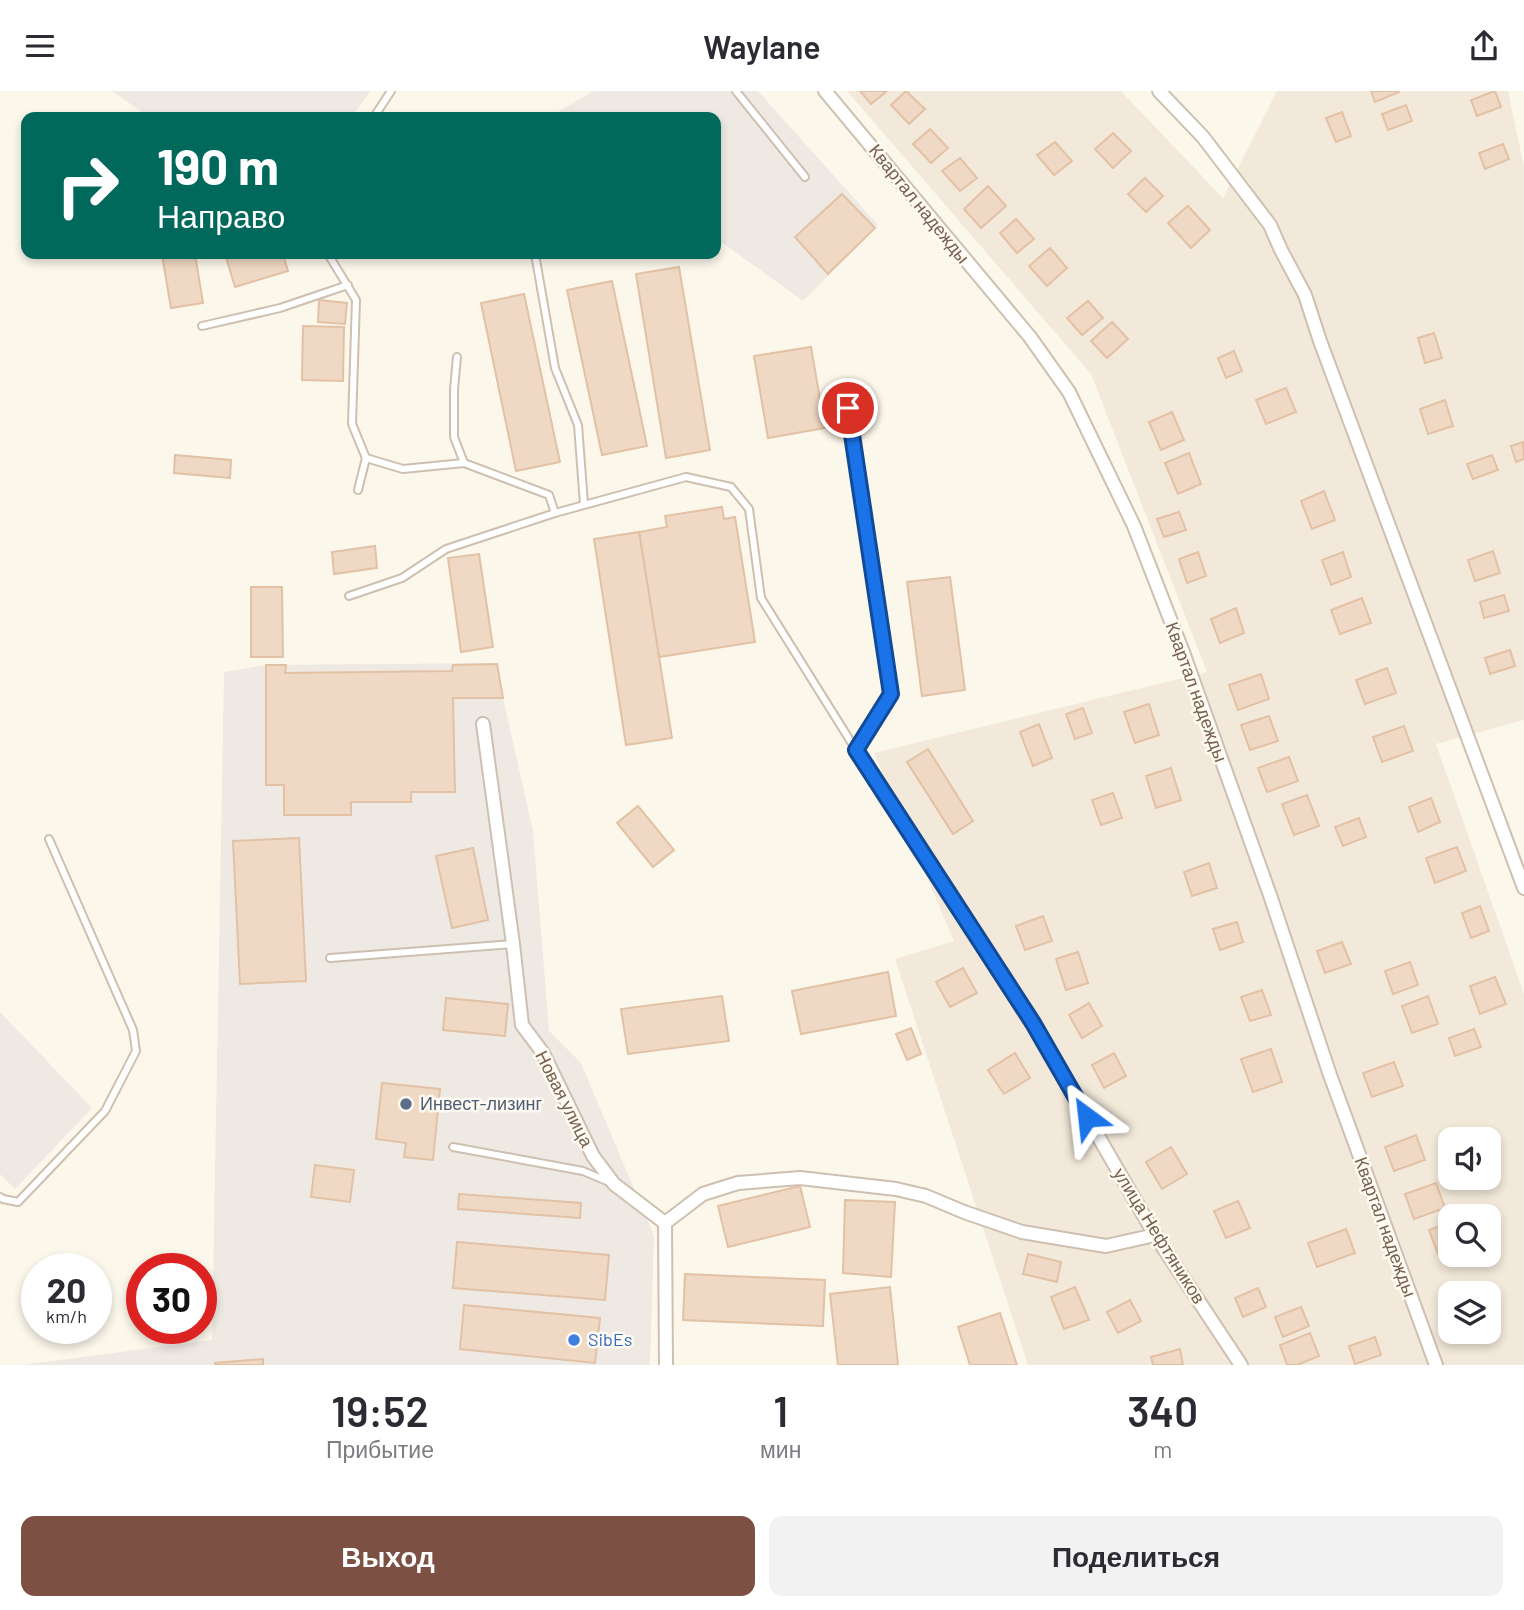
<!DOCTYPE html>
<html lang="ru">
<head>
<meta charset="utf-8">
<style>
  body { margin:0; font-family:Barlow,sans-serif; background:#f2f2f3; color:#2b2b33; height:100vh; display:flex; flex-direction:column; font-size:26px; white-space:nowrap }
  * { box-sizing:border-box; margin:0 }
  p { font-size:23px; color:#7c7c81 }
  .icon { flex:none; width:38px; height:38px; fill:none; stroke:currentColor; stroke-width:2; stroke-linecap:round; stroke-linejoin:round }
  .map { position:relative; height:1274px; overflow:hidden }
  .sheet { display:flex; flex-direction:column; background:#fff; flex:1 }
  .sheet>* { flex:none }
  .banner { position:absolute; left:21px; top:21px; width:700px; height:147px; border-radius:14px; box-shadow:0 4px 10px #0003; background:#00695c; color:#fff; overflow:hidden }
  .buttons { position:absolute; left:1438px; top:1036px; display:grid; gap:14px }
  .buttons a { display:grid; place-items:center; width:63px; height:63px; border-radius:14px; background:#fff; box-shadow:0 4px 10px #0003; font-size:35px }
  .speed { position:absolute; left:21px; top:1162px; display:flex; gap:14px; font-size:35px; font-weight:700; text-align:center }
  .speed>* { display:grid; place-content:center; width:91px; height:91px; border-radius:50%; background:#fff; box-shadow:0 4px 10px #0003; line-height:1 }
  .speed small { font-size:18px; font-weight:400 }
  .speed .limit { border:10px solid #d22; background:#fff; color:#111 }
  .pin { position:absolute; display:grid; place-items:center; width:60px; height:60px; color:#fff; margin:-30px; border:4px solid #fff; border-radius:50%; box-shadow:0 2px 7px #0007 }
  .me { position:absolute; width:77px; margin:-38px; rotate:330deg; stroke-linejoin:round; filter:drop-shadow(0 0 5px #0008) }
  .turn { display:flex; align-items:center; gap:24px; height:147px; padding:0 21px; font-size:32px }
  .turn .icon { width:91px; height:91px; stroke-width:2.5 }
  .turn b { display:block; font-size:49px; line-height:60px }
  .eta { display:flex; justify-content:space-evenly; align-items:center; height:119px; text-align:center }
  .eta b { font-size:42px; font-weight:600; line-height:49px }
  .button { display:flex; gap:14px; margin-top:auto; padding:14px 21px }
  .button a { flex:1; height:80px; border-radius:14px; background:#7c5143; color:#fff; font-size:28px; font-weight:600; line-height:80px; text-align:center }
  .button a+a { background:#f2f2f3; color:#2b2b33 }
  header { display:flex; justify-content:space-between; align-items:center; height:91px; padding:0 21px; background:#fff; font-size:32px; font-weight:600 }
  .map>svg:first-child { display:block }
</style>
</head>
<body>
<header><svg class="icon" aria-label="menu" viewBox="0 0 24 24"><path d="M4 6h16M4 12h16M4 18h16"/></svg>Waylane<svg class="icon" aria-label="share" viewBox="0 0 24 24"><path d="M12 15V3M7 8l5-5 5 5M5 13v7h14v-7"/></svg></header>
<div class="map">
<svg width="1524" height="1274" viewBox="0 0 1524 1274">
  <rect width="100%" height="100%" fill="#fcf7eb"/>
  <path fill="#f3e9da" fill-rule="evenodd" d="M847,0H1121L1223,107L1277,0H1508L1524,76V629L1436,653L1524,903V1274H1028L895,868L954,850L874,662L1207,581L1091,283ZM1451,1048H1489V1087H1451ZM1451,1125H1489V1164H1451ZM1451,1202H1489V1241H1451Z"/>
  <g fill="#eee9e3">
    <polygon points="112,0 370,0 352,26 149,26"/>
    <polygon points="594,0 758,0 878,134 803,210 716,147 716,26 549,26"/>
    <polygon points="498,572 503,607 533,740 549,940 581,972 654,1145 650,1274 22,1274 212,1249 224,581 266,574"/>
    <polygon points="0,921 92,1017 15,1098 0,1083"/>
  </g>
  <g fill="#f0d9c4" stroke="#e2c1a5" stroke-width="2">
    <polygon points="860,0 887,0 871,13"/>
    <polygon points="906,0 925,18 909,33 891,14"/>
    <polygon points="1371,0 1399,0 1399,1 1375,11"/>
    <polygon points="1495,0 1501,16 1477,25 1471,9"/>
    <polygon points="1406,14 1412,30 1388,39 1382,23"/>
    <polygon points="1342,21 1351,45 1336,51 1326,27"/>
    <polygon points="930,38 948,57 931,72 913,53"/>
    <polygon points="1113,42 1131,60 1113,77 1095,58"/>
    <polygon points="1055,51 1072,70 1054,84 1037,64"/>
    <polygon points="1503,53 1509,68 1485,78 1479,62"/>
    <polygon points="960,67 977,87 960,100 942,80"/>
    <polygon points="1145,87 1163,105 1146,121 1128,103"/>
    <polygon points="988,95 1006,115 981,137 964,118"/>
    <polygon points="842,103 875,137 828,183 795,146"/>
    <polygon points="1188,115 1210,139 1191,157 1168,132"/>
    <polygon points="1016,128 1034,148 1017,162 1000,142"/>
    <polygon points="1050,157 1067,177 1047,195 1029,175"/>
    <polygon points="170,163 195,163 203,212 171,217 162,164"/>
    <polygon points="225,163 283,163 288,180 235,196"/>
    <polygon points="679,176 710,359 666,367 636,183"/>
    <polygon points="612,190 647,355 602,364 567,199"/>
    <polygon points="524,203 560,371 516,380 481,212"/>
    <polygon points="319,209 347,212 345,233 318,231"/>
    <polygon points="1088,210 1103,227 1082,244 1067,227"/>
    <polygon points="1112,231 1128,248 1107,267 1091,250"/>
    <polygon points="303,235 344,236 343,290 302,289"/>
    <polygon points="1434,242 1442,267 1425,272 1418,247"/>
    <polygon points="811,256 825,337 768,347 754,265"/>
    <polygon points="1234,260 1242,280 1226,287 1218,267"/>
    <polygon points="1286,297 1296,321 1266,333 1256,309"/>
    <polygon points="1445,309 1453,335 1428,343 1420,318"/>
    <polygon points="1172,321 1184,349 1161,359 1149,331"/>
    <polygon points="1523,351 1524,368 1516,371 1511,355"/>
    <polygon points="1189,362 1201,393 1178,403 1165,372"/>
    <polygon points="175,364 231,369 230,387 174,382"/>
    <polygon points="1492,364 1498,379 1473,388 1467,373"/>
    <polygon points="1324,400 1335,429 1312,438 1301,410"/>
    <polygon points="722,416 724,428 735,426 755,551 659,566 639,441 667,436 665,425"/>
    <polygon points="1179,421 1186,439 1164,446 1157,428"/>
    <polygon points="639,441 672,647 626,654 594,448"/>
    <polygon points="375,455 377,477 334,483 332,461"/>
    <polygon points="1493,460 1500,482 1475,490 1468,469"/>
    <polygon points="1198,461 1206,485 1187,492 1179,468"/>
    <polygon points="1343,461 1351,486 1331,494 1322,469"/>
    <polygon points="479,463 493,556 461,561 448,467"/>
    <polygon points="950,486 965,599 922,605 907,491"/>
    <polygon points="251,496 282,496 283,566 251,566"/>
    <polygon points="1504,504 1509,520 1484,527 1480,511"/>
    <polygon points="1362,507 1371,532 1340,543 1331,519"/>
    <polygon points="1236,517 1244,542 1220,552 1211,528"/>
    <polygon points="1510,559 1515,575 1490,583 1485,567"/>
    <polygon points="497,573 503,607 453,607 455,701 411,701 411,711 351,711 351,724 284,724 284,694 266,694 266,574 286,574 285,582 452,580 453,574"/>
    <polygon points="1387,577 1396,602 1365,613 1356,589"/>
    <polygon points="1261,583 1269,608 1238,619 1229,594"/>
    <polygon points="1149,613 1159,644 1135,652 1124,621"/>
    <polygon points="1083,617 1092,642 1075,648 1066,623"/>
    <polygon points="1269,625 1278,650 1250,659 1241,634"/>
    <polygon points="1039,633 1052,667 1033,675 1020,641"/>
    <polygon points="1404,635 1413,660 1382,671 1373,646"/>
    <polygon points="928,658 973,730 953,743 907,671"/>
    <polygon points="1289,666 1298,690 1267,701 1258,677"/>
    <polygon points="1171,677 1181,709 1156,717 1146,685"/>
    <polygon points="1113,702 1122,727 1101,734 1092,709"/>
    <polygon points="1307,704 1319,735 1294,744 1282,713"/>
    <polygon points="1431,707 1440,731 1418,741 1409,716"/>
    <polygon points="638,715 674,759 653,776 617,732"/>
    <polygon points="1359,727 1366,746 1343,755 1335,736"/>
    <polygon points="299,747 306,890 240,893 233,750"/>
    <polygon points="1457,756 1466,780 1435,792 1426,767"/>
    <polygon points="473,757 488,829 452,837 436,765"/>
    <polygon points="1209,772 1217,797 1192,805 1184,781"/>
    <polygon points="1480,815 1489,840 1471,847 1462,822"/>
    <polygon points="1043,825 1052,850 1025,859 1016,835"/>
    <polygon points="1237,831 1243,851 1220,859 1213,838"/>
    <polygon points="1342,851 1351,873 1325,882 1317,860"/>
    <polygon points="1078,861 1088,892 1066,899 1056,868"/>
    <polygon points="1410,871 1418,894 1393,903 1385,880"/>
    <polygon points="963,877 977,902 950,916 936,891"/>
    <polygon points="888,881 896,925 801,943 792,900"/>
    <polygon points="1495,886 1506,913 1480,923 1470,895"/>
    <polygon points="1262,899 1271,924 1250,930 1241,906"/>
    <polygon points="722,905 729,950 628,963 621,918"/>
    <polygon points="1428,905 1438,933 1412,942 1402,915"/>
    <polygon points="446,907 508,913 505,945 443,939"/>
    <polygon points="1089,912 1102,935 1082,947 1069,924"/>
    <polygon points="911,937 921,963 907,969 896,943"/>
    <polygon points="1474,938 1481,956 1455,965 1449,947"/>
    <polygon points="1271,958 1282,991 1253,1001 1241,968"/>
    <polygon points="1015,962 1030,987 1004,1003 988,979"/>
    <polygon points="1114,962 1126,985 1104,997 1092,974"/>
    <polygon points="1394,971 1403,995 1372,1006 1363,982"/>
    <polygon points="382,992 440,998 433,1069 404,1066 406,1052 376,1048"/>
    <polygon points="1416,1044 1425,1069 1394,1080 1385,1056"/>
    <polygon points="1171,1056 1187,1083 1162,1098 1146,1071"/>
    <polygon points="315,1074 354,1079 350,1111 311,1106"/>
    <polygon points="1436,1092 1445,1117 1414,1128 1405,1103"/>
    <polygon points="800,1095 810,1136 728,1156 718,1115"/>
    <polygon points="459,1103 581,1112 580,1127 458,1118"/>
    <polygon points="845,1109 895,1111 891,1186 843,1182"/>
    <polygon points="1238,1110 1250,1137 1226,1147 1214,1120"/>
    <polygon points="1451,1131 1451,1158 1438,1163 1429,1139"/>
    <polygon points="1346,1138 1355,1162 1317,1176 1308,1152"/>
    <polygon points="457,1151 609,1164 605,1209 453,1197"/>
    <polygon points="1028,1163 1061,1171 1057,1191 1023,1183"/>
    <polygon points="685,1183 825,1189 823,1235 683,1229"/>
    <polygon points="890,1196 898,1274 838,1274 830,1203"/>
    <polygon points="1075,1196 1089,1229 1064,1238 1051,1206"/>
    <polygon points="1258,1197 1266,1216 1243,1226 1235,1207"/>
    <polygon points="1130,1209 1141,1230 1118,1242 1107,1221"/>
    <polygon points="464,1214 600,1227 595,1272 460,1258"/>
    <polygon points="1301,1216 1309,1235 1283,1246 1275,1226"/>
    <polygon points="1000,1222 1017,1274 970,1274 958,1236"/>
    <polygon points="1310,1242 1319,1265 1297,1274 1287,1274 1280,1254"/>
    <polygon points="1375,1246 1381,1264 1355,1273 1349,1255"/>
    <polygon points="1180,1258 1183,1274 1153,1274 1151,1266"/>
    <polygon points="263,1268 263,1274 215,1274 215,1272"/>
  </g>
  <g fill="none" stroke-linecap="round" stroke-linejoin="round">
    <g stroke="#cec0b1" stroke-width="10">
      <g id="service">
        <polyline points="736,0 805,86"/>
        <polyline points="374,26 391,0"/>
        <polyline points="328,163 356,209 352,333 366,367 403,378 464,372 549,404 555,422 686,386 731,396 749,418 761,507 856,659 891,603 848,317"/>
        <polyline points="535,163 555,277 578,334 584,413"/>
        <polyline points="202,235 280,217 348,194"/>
        <polyline points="457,266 454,298 454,346 464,372"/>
        <polyline points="358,399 366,367"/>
        <polyline points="349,505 402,487 446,458 555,422"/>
        <polyline points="330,867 513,853"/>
        <polyline points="453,1056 583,1080 609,1091"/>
        <polyline points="0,1106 3,1108 18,1111 105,1020 136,960 133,939 49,748"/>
      </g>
    </g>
    <g stroke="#cec0b1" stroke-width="16">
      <g id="minor">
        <polyline points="825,0 1030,246 1069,301 1134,435 1184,564 1271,807 1330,984 1436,1274"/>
        <polyline points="1159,0 1203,46 1270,134 1281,159 1305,204 1320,250 1524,797"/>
        <polyline points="483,633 513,853 522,934 543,962 593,1065 614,1093 665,1132 666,1274"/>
        <polyline points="856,659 1033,932 1155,1144 1241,1274"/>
        <polyline points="665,1132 703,1103 738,1092 800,1087 896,1098 926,1105 964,1121 1022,1141 1106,1155 1155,1144"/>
      </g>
    </g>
    <use href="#service" stroke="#fff" stroke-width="6"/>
    <use href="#minor" stroke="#fff" stroke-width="12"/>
  </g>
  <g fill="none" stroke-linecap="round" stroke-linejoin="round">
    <g stroke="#114b97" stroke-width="18">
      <polyline id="route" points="848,317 891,603 856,659 1033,932 1087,1026"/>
    </g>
    <use href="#route" stroke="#1a73e8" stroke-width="12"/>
  </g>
  <circle fill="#5c6f8a" stroke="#fefaf2" stroke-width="2.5" cx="406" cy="1013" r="7"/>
  <circle fill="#3f7fe0" stroke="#fefaf2" stroke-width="2.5" cx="574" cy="1249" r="7"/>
  <g text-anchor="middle" stroke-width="5" stroke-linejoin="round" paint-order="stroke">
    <g font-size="18" fill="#77604f" stroke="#fefaf2">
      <text transform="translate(919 113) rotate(51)" y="6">Квартал надежды</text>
      <text transform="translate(1196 601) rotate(70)" y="6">Квартал надежды</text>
      <text transform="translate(564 1008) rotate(63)" y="6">Новая улица</text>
      <text transform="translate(1385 1136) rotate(70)" y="6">Квартал надежды</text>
      <text transform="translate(1159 1145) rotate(58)" y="6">улица Нефтяников</text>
    </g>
    <g font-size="18" fill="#4e5e75" stroke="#fefaf2" text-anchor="start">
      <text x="420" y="1019">Инвест-лизинг</text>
    </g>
    <g font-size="18" fill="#366cbe" stroke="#fefaf2" text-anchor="start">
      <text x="588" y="1255">SibEs</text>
    </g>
  </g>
</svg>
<div class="buttons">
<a><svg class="icon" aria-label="sound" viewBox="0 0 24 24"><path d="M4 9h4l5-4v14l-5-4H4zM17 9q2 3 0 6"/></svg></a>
<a><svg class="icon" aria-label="search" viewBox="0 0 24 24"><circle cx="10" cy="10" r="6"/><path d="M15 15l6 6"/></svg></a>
<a><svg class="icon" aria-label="layers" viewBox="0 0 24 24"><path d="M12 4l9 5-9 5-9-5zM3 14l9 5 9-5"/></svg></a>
</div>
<div class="speed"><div>20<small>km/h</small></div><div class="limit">30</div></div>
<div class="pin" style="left:848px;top:317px;background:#d93025"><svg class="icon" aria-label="arrive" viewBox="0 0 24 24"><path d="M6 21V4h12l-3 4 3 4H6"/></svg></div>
<svg class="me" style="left:1087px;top:1026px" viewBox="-20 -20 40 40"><path d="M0-17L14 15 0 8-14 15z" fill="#1a73e8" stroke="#fff" stroke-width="4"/></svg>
<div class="banner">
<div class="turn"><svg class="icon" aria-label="right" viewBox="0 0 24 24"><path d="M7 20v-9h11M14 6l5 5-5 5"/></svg><div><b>190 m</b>Направо</div></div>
</div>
</div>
<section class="sheet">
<div class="eta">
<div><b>19:52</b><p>Прибытие</p></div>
<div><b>1</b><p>мин</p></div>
<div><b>340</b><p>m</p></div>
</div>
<div class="button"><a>Выход</a><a>Поделиться</a></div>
</section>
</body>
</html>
